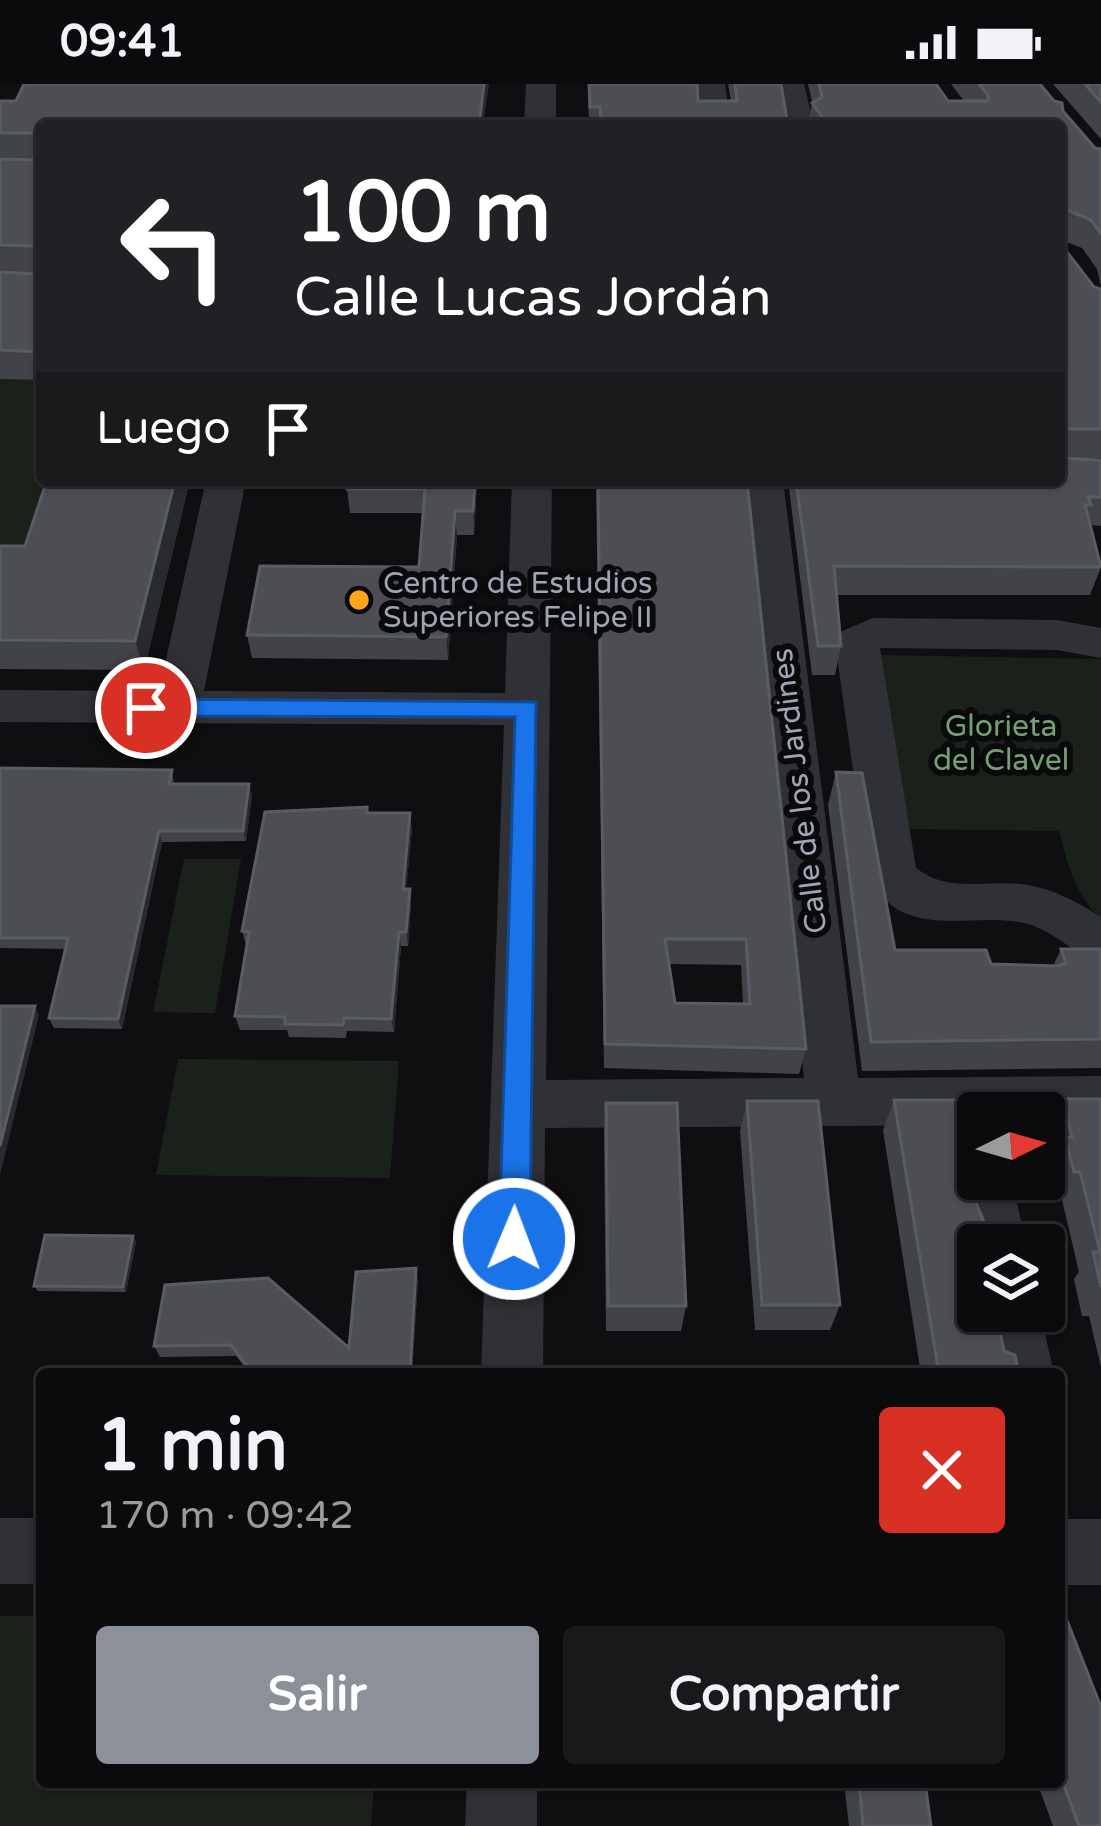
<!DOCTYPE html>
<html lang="es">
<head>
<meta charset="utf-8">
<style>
  body { margin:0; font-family:"Varela Round",sans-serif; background:#19191b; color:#f1f3f6; height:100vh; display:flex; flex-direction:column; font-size:45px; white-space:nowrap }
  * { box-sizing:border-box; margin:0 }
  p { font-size:39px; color:#9a9b9d }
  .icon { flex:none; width:66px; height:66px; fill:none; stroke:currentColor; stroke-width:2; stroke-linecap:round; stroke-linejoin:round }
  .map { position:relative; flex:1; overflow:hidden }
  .panel { position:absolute; left:36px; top:1284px; width:1029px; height:420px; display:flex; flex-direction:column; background:#0b0b0d; border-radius:12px; box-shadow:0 3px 9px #0004,0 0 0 3px #2b2b2e }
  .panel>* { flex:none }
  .top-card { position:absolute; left:36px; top:36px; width:1029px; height:366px; border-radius:12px; box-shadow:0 3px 9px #0004,0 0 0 3px #2b2b2e; background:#202124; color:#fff; overflow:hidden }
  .needle { width:78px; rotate:85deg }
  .controls { position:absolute; left:957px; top:1008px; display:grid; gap:24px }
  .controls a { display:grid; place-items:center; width:108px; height:108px; border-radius:12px; background:#0b0b0d; box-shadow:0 3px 9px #0004,0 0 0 3px #2b2b2e; font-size:60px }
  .pin { position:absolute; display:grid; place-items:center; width:102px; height:102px; color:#fff; margin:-51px; border:6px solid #fff; border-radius:50%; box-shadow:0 3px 12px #0007 }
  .me { position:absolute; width:132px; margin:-66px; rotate:1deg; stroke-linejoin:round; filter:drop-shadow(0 0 9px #0008) }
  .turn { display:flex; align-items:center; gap:42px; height:252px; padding:0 60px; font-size:54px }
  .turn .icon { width:156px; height:156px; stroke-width:2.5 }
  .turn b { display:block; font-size:84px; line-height:102px }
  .then { display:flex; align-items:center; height:114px; padding:0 60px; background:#0003; gap:24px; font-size:45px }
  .round { display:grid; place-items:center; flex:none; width:126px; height:126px; border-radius:12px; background:#19191b }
  .overview { display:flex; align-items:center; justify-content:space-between; height:204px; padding:0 60px }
  h1 { font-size:72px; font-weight:700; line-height:90px }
  .primary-button { display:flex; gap:24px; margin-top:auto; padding:24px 60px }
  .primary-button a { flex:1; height:138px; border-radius:12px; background:#8c9099; color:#fff; font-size:48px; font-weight:700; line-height:138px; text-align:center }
  .primary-button a+a { background:#19191b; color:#f1f3f6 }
  .status { display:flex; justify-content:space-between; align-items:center; height:84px; padding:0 60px; background:#0b0b0d; direction:ltr }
  .status svg { height:33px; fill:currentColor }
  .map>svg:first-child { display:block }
</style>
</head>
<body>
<div class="status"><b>09:41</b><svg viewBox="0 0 49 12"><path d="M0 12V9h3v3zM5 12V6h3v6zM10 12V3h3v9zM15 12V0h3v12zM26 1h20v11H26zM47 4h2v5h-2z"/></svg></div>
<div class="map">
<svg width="1101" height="1742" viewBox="0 0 1101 1742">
  <rect width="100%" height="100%" fill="#0f0f11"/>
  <g fill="#19211a">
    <polygon points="0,295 42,296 42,396 66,396 36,491 0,491"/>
    <path d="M872,571L1101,575V835C1075,810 1068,782 1059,747L901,745Z"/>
    <polygon points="184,775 241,775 215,929 153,928"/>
    <polygon points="178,975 399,977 390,1094 156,1091"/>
    <polygon points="0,1532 42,1532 42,1698 374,1698 371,1742 0,1742"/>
  </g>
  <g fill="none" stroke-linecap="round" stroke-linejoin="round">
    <g fill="#303136" fill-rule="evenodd">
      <polygon points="526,0 556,0 556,42 524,42"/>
      <polygon points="695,0 725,0 731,42 699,42"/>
      <polygon points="774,0 804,0 814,42 782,42"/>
      <polygon points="206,396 246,396 204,607 505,609 512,396 552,396 546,996 804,994 743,396 783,396 858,994 1101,992 1101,1040 1044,1040 1044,1029 978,1029 978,1041 545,1044 543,1290 481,1290 504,641 0,638 0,606 159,607"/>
      <path d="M873,534L1057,536L1101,544V574L1057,566L880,564L916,784C948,809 983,796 1020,800C1050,803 1076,817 1101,833V880C1076,871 1058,851 1034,842C979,822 906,864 868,793L835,558L842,547Z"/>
      <path d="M978,1072V1095H1012L1026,1161H978V1181C962,1154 951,1106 964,1077Z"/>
      <polygon points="980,1227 1040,1227 1054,1290 992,1290"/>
      <rect x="0" y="1434" width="42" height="66"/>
      <rect x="1059" y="1435" width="42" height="66"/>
      <polygon points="467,1698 537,1698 537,1742 465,1742"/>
    </g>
  </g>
  <g fill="#424349" fill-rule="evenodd">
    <polygon points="588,0 697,0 698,17 731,17 728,0 781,0 788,42 589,42"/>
    <polygon points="808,0 936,0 948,17 964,17 951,0 1040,0 1095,64 1101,65 1101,203 1097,185 1082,164 1064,157 1064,164 1094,203 1101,205 1101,374 1061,374 1101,376 1101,442 1091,441 1101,483 1090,511 837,511 841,562 835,591 812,591 788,396 1059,396 1059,42 808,42 812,18"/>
    <polygon points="1053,0 1101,0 1101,55"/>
    <polygon points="0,17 42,42 42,296 0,295"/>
    <polygon points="190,396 144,586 0,585 0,462 25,462"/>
    <polygon points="348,396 477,396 474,451 457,451 448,576 252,574 247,551 419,483 423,429 350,429 347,405"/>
    <path d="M596,396H747L806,965L799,990L604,984ZM669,880L741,881L743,920L675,919Z"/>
    <polygon points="0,684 172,686 174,700 252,711 246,757 162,758 122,945 54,944 49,934 66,865 0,864"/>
    <polygon points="836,688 895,866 991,880 1053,882 1061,865 1101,865 1101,984 862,987 828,721"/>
    <polygon points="368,729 412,744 406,805 411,820 408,862 401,862 394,948 347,947 346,954 289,953 287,946 240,946 235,932 246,861 242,847"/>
    <polygon points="1063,1015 1101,1015 1101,1283 1089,1232 1082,1232 1074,1195 1079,1188 1062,1116 1056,1116 1047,1082 1053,1073 1046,1045"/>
    <polygon points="894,1016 970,1103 978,1161 1004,1267 1019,1290 921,1290 883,1046"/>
    <polygon points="747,1017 840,1221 830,1246 755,1246 740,1047"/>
    <polygon points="606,1019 686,1222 681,1247 606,1247 604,1049"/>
    <polygon points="133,1152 136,1158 126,1208 38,1207 34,1202"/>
    <polygon points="418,1195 412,1290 250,1290 236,1272 160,1273 154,1262 165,1201 349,1264"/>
    <polygon points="1059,1516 1101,1742 1053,1742 1037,1698 1059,1698"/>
    <polygon points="844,1698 925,1698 931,1742 849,1742"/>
  </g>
  <g fill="#292a2e">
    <polygon points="484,0 489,0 483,42 479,42"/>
    <polygon points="175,396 190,396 144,586 135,557"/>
    <polygon points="475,396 477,396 474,451 473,427"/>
    <polygon points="455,427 457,451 448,576 446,553"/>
    <polygon points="249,700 252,711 246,757 243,747"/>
    <polygon points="410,729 412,744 405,819 403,805"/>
    <polygon points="159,747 162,758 122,945 118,935"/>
    <polygon points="410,805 411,820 408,862 406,848"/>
    <polygon points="399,848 401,862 394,948 391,935"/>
    <polygon points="35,922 39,931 0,1091 0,1062"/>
    <polygon points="133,1152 136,1158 126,1208 123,1203"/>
    <polygon points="416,1184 418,1195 412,1290 410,1290"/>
  </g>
  <g fill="#4c4e54" stroke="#595c63" stroke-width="3" fill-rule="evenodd">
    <polygon points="24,0 484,0 479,42 42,42 42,268 0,266 0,188 36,190 37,162 0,161 0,75 37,76 37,49 0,49 0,17 16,17"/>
    <polygon points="589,0 697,0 698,17 737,17 735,0 781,0 788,42 601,42 600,23 590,23"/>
    <polygon points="819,0 936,0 948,17 988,17 988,11 979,0 1040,0 1054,17 1062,19 1063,27 1095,64 1101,65 1101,150 1091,136 1065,125 1064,164 1094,203 1101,205 1101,345 1065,345 1064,363 1059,365 1059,42 829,42 812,19 822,13"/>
    <polygon points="1085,0 1101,0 1101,18"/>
    <polygon points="1059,374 1101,376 1101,413 1088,413 1091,421 1085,421 1101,483 834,482 841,562 818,562 796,396 1059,396"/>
    <polygon points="47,396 175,396 135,557 0,556 0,462 25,462"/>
    <polygon points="348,396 475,396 473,427 455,427 446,553 247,551 260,482 419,483 425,405 347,405"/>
    <path d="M598,396H747L806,965L605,960ZM665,855H746L750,920L675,919Z"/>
    <polygon points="0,684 172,686 169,700 249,700 243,747 159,747 118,935 49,934 68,854 0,854"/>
    <polygon points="836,688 862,689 895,866 986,866 991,880 1058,882 1066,879 1061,865 1101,865 1101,955 871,958"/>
    <polygon points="367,723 367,729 410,729 403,805 410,805 406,848 399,848 391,935 344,934 343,941 285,940 285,933 235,932 249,848 242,847 265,728"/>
    <polygon points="0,922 35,922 0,1062"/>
    <polygon points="1063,1015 1101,1015 1101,1203 1093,1168 1100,1168 1080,1088 1074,1088 1065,1053 1072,1053"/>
    <polygon points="894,1016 966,1016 972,1052 970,1103 993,1161 978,1161 978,1227 996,1227 1004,1267 1015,1271 1019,1290 939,1290"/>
    <polygon points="747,1017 818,1017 840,1221 762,1221"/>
    <polygon points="606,1019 677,1019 686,1222 608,1222"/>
    <polygon points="45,1151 133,1152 123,1203 34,1202"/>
    <polygon points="416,1184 410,1290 253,1290 231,1261 154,1262 165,1201 268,1194 349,1264 356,1188"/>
    <polygon points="1059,1516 1101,1623 1101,1742 1079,1742 1059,1688"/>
    <polygon points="859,1698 925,1698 931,1742 863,1742"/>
  </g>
  <polygon fill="#1a73e8" stroke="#114b97" stroke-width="3" points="146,615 536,618 530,1155 525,1165 514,1169 504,1165 499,1155 515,633 146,632 134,624"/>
  <circle fill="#ffa519" stroke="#0a0a0c" stroke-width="4.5" cx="359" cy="516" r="12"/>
  <g text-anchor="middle" stroke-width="12" stroke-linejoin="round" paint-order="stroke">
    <g font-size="30" fill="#9fa6b3" stroke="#0a0a0c" text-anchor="start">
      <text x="383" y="509">Centro de Estudios<tspan x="383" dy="34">Superiores Felipe II</tspan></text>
    </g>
    <g font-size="30" fill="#74a074" stroke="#0a0a0c">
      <text x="1001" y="652">Glorieta<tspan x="1001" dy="34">del Clavel</tspan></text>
    </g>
    <g font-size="30" fill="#9fa6b3" stroke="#0a0a0c">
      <text transform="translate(799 707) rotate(-97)" y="10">Calle de los Jardines</text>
    </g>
  </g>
</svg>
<div class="controls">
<a><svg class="needle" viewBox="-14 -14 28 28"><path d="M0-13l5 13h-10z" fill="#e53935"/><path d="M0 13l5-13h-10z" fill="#9a9b9d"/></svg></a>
<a><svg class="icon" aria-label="layers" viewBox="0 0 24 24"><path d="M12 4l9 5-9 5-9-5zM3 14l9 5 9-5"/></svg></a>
</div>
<div class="pin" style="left:146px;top:624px;background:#d93025"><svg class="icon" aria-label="arrive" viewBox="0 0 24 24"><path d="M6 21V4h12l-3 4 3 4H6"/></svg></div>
<svg class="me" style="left:514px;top:1155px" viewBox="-20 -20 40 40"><circle r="17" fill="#1a73e8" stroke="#fff" stroke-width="3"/><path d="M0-11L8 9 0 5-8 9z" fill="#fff"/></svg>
<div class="top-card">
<div class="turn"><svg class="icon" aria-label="left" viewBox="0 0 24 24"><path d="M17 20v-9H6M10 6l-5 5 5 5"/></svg><div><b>100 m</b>Calle Lucas Jordán</div></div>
<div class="then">Luego<svg class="icon" aria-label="arrive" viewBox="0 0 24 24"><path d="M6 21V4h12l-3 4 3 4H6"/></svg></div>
</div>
<section class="panel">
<div class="overview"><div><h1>1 min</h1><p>170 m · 09:42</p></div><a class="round" style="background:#d93025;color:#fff"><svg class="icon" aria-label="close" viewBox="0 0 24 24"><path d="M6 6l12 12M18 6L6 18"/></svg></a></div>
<div class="primary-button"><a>Salir</a><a>Compartir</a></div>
</section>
</div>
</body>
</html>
